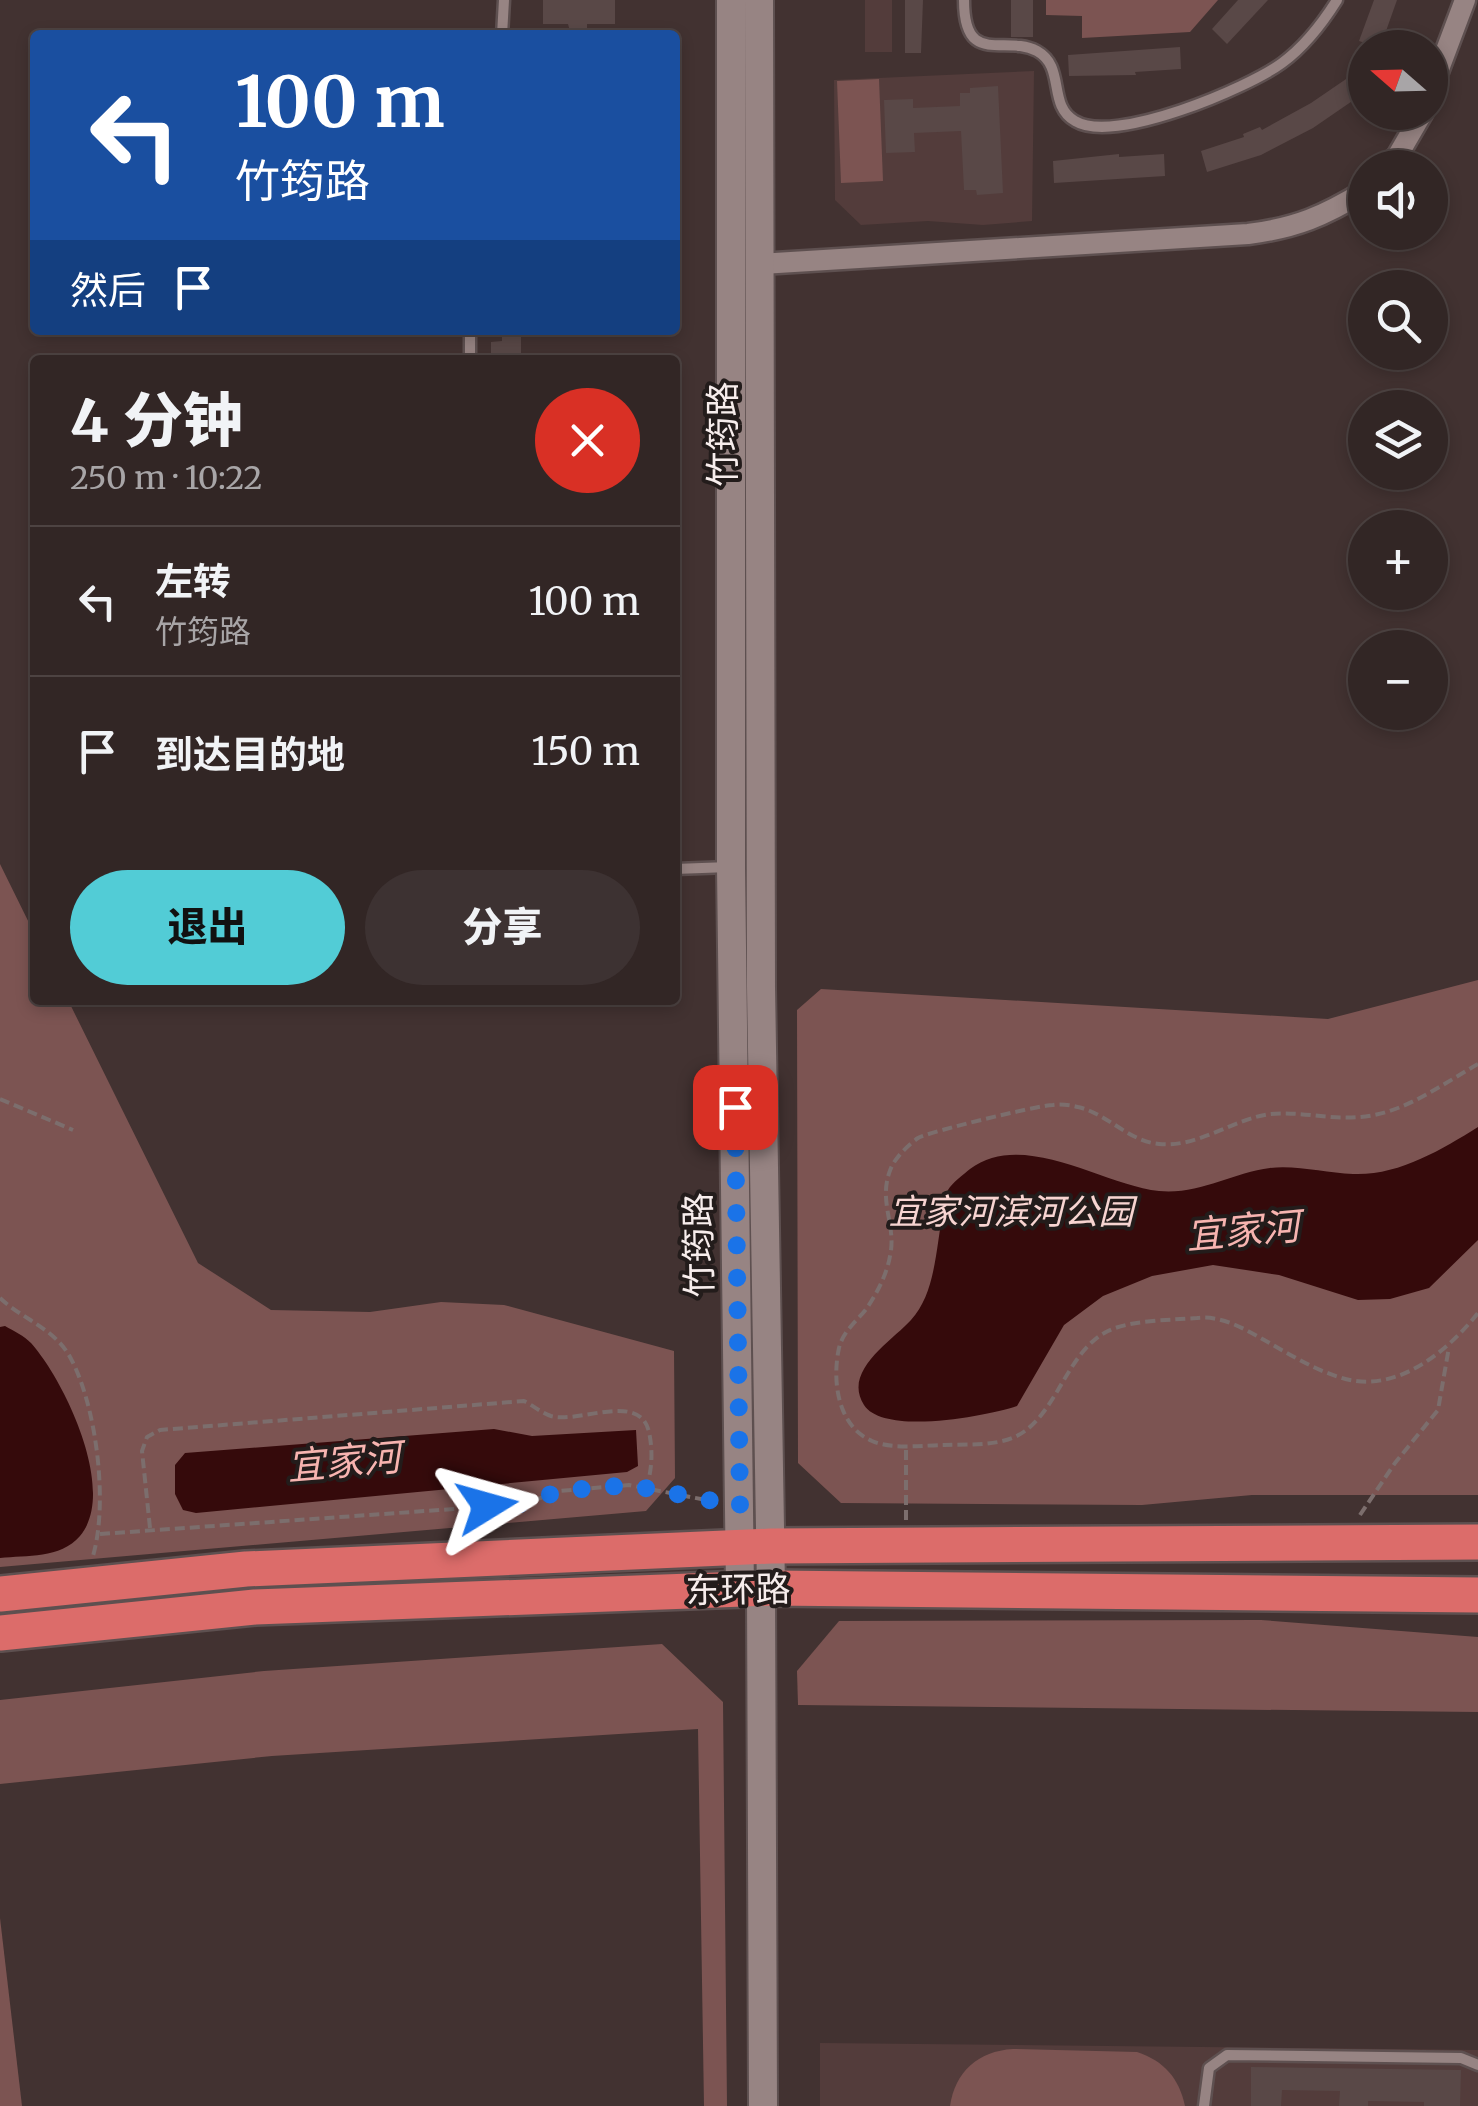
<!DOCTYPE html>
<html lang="zh">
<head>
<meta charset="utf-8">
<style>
  body { margin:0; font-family:Merriweather,"Noto Sans SC",serif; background:#3d3232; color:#f1f3f6; height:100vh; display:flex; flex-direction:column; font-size:38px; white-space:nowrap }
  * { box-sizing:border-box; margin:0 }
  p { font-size:32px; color:#a8a5a7 }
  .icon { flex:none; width:55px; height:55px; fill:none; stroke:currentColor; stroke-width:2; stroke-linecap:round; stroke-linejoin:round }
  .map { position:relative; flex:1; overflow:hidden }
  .panel { position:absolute; left:30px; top:355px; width:650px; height:650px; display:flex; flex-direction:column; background:#322625; border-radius:10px; box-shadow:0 5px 15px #0003,0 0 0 2px #4d4342 }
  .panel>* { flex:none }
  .banner { position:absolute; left:30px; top:30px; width:650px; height:305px; border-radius:10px; box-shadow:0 5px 15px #0003,0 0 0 2px #4d4342; background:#1a4fa0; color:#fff; overflow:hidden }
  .needle { width:65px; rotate:290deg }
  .controls { position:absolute; left:1348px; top:30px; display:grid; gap:20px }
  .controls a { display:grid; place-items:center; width:100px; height:100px; border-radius:50%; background:#322625; box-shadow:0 5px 15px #0003,0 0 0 2px #4d4342; font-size:50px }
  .pin { position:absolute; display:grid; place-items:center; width:85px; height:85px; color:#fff; margin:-42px; border-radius:20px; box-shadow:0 5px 15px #0006 }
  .me { position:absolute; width:110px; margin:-55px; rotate:82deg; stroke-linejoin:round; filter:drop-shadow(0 0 8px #0008) }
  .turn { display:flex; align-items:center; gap:35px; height:210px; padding:0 40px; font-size:45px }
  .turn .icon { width:130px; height:130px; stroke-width:2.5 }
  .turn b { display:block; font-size:70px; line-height:85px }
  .then { display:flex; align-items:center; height:95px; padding:0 40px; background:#0003; gap:20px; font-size:38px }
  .round { display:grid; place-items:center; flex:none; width:105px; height:105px; border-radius:52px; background:#3d3232 }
  .head { display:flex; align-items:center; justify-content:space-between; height:170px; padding:0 40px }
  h1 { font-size:60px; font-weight:800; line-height:75px }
  .cta { display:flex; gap:20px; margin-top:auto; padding:20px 40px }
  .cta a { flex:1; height:115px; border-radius:60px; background:#52ccd6; color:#111; font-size:40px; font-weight:800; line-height:115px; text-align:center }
  .cta a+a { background:#3d3232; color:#f1f3f6 }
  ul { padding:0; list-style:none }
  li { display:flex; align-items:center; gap:30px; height:150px; padding:0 40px; border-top:2px solid #4d4342 }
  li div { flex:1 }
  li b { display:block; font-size:38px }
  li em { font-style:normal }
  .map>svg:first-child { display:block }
</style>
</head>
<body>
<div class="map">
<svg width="1478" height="2106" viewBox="0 0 1478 2106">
  <rect width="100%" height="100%" fill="#423231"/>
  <g fill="#533c3b">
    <rect x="865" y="0" width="27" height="52"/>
    <polygon points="1034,71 1032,221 983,225 928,221 861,225 835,200 834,80"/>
    <polygon points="820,2043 1478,2050 1478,2106 820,2106"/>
  </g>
  <g fill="#7c5452">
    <polygon points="1046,0 1218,0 1190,32 1082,38 1082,16 1046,15"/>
    <polygon points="879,79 883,181 841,183 837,81"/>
    <polygon points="0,864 35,935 35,1000 68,1000 198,1263 271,1310 370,1312 441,1302 504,1305 674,1351 675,1478 646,1511 0,1567"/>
    <polygon points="1478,980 1478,1495 1252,1495 1142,1505 841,1503 798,1463 797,1010 821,989 1328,1019"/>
    <polygon points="1261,1620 1478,1637 1478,1712 798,1705 797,1671 839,1621"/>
    <polygon points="662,1644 723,1702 727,2106 704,2106 698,1729 272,1756 0,1784 0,1700 264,1671"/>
    <polygon points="0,1918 22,2106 0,2106"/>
    <path d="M1013,2049L1137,2052C1164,2061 1179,2078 1185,2106H950C955,2072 978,2051 1013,2049Z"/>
  </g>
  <g fill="#350a0b">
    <path d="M1478,1127V1240L1429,1288L1390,1299L1358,1300L1279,1275L1213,1265L1152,1276L1103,1296L1064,1325L1017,1406C987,1416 884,1436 864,1405C842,1371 892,1341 911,1320C936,1293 936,1246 943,1212C945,1206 945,1196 948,1190C952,1183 964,1174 970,1169C1023,1129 1103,1185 1159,1191C1198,1195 1232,1173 1270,1168C1297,1165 1326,1173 1353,1174C1398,1176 1441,1150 1478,1127Z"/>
    <path d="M5,1326C14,1331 24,1336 31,1343C64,1380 118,1491 80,1536C60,1559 27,1555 0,1558V1327Z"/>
    <polygon points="494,1429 532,1436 636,1430 638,1466 627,1472 196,1513 183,1510 175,1494 175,1465 185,1453"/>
  </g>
  <g fill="#594847">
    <polygon points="543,0 615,0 615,24 587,24 587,35 571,35 568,24 543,24"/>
    <polygon points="905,0 923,0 921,53 905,53"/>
    <rect x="1011" y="0" width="22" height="37"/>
    <polygon points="1238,0 1268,0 1227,44 1212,29"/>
    <polygon points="1374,0 1397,0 1380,48 1359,41"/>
    <polygon points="1180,47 1181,69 1135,72 1136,75 1069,76 1068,55"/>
    <polygon points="1349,77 1361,95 1313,128 1261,155 1207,172 1201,151 1244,137 1243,134 1260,127 1262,130 1311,103"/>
    <polygon points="998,86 1003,193 977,195 976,190 964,190 961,131 914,133 915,152 886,153 884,100 913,99 913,108 960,106 960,93 970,93 970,88"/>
    <polygon points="1119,154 1119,157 1164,154 1165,176 1054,183 1053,161"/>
    <polygon points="502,330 521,330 521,360 502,360 502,356 491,355 491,342 502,341"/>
    <polygon points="1251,2067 1461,2070 1460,2106 1424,2106 1424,2102 1368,2101 1368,2106 1339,2106 1340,2091 1282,2090 1281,2106 1251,2106"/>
  </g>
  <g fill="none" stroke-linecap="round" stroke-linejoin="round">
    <g stroke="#5e5050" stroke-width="15">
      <g id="lane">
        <path d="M964,0C964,68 1005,34 1037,51C1066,67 1047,105 1075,121C1114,145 1248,88 1282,63C1305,46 1322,24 1337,0"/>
        <polyline points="502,35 504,0"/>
        <polyline points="470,330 470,360"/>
        <polyline points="675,869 729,867"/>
        <polyline points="1204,2106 1209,2068 1227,2055 1461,2058 1478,2065"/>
      </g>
    </g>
    <g stroke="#5e5050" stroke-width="25">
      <g id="street">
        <polyline points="1430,93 1465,0"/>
        <polyline points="1387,168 1398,155 1423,112"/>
        <path d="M760,264L1248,234C1296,228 1324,216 1365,191"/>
      </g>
    </g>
    <g stroke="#5e5050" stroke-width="32">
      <g id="secondary">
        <polyline points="731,0 731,867 740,1589"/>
        <polyline points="759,0 761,987 771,1588"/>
        <polyline points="761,1589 763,2106"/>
      </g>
    </g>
    <g stroke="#5e5050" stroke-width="40">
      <g id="highway">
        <polyline points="0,1594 246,1569 771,1546 1478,1542"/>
        <polyline points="0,1633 255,1607 771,1588 1478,1595"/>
      </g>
    </g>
    <g stroke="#7c6e6d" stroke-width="4" stroke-dasharray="10 5" stroke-linecap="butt">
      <path d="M1478,1064C1441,1085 1403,1114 1360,1117C1330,1120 1299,1111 1270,1114C1233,1119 1198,1148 1159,1144C1128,1141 1108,1114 1078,1107C1071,1105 1060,1104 1053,1105C1039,1105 928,1132 918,1138C909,1144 895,1158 891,1168C877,1201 897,1225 890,1256C887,1274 877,1293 867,1308C857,1321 843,1331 839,1348C832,1380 837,1426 872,1441C893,1450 923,1445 945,1445C971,1444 1003,1447 1025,1431C1059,1406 1069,1350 1108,1331C1130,1320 1172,1320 1197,1318C1221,1315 1245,1329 1266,1341C1289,1354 1313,1369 1339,1377C1394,1396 1446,1353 1478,1313"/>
      <polyline points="0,1099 73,1130"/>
      <path d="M0,1298C22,1319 54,1328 70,1357C97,1406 109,1507 92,1559"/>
      <polyline points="1360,1515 1395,1463 1438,1410 1449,1347"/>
      <polyline points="906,1520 906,1445"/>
      <path d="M150,1528L142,1451L147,1437L160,1430L524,1401C532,1405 542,1413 551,1416C579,1424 640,1391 649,1432C653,1451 652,1468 647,1486"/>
      <polyline points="100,1534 525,1504 559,1491 629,1485 716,1502"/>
    </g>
    <use href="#lane" stroke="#978483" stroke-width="10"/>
    <use href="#street" stroke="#978483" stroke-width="20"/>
    <use href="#secondary" stroke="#978483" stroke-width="28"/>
    <use href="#highway" stroke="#dc6c6a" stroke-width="35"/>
  </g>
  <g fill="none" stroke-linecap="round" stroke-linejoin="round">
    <polyline stroke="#1a73e8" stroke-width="18" stroke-dasharray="0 32.4" points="487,1506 525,1504 559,1491 629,1485 740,1506 735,1107"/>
  </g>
  <g text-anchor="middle" stroke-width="8" stroke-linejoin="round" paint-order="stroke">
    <g font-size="35" fill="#f7edec" stroke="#231c1b">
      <text transform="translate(723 434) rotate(-90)" y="12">竹筠路</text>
      <text transform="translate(699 1245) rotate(-91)" y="12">竹筠路</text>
      <text transform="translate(738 1590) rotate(-1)" y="12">东环路</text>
    </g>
    <g font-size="35" font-style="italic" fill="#f7d4d1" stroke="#231c1b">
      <text x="1011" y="1224">宜家河滨河公园</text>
    </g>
    <g font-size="38" font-style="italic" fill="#f7b4b0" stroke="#231c1b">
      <text transform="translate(1243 1231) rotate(-5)" y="13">宜家河</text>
      <text transform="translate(344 1462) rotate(-5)" y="13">宜家河</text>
    </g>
  </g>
</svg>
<div class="controls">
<a><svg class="needle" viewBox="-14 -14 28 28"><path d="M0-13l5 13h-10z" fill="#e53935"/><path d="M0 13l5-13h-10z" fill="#a8a5a7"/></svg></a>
<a><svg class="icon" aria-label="sound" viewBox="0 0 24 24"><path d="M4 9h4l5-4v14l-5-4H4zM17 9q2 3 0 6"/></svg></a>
<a><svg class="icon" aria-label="search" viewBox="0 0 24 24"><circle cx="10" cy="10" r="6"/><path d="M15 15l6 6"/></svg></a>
<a><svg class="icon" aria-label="layers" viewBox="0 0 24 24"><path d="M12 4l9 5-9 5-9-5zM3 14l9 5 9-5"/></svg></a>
<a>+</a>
<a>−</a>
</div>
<div class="pin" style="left:735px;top:1107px;background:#d93025"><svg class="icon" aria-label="arrive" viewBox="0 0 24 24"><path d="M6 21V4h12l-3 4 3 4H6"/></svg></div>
<svg class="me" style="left:487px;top:1506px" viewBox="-20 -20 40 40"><path d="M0-17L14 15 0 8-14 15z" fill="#1a73e8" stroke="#fff" stroke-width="4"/></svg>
<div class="banner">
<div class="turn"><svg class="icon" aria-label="left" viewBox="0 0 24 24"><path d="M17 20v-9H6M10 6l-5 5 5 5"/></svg><div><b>100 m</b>竹筠路</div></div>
<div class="then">然后<svg class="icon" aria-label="arrive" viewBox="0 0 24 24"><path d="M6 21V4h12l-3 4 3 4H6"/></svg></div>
</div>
<section class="panel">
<div class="head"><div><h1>4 分钟</h1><p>250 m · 10:22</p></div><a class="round" style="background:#d93025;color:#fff"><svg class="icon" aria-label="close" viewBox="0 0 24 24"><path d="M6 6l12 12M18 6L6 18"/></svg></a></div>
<ul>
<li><svg class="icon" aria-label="left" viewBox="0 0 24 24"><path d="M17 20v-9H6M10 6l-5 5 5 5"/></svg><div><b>左转</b><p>竹筠路</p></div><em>100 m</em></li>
<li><svg class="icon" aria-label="arrive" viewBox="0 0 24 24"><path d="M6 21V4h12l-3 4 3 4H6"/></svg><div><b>到达目的地</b></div><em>150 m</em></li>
</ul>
<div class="cta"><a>退出</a><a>分享</a></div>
</section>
</div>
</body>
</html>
